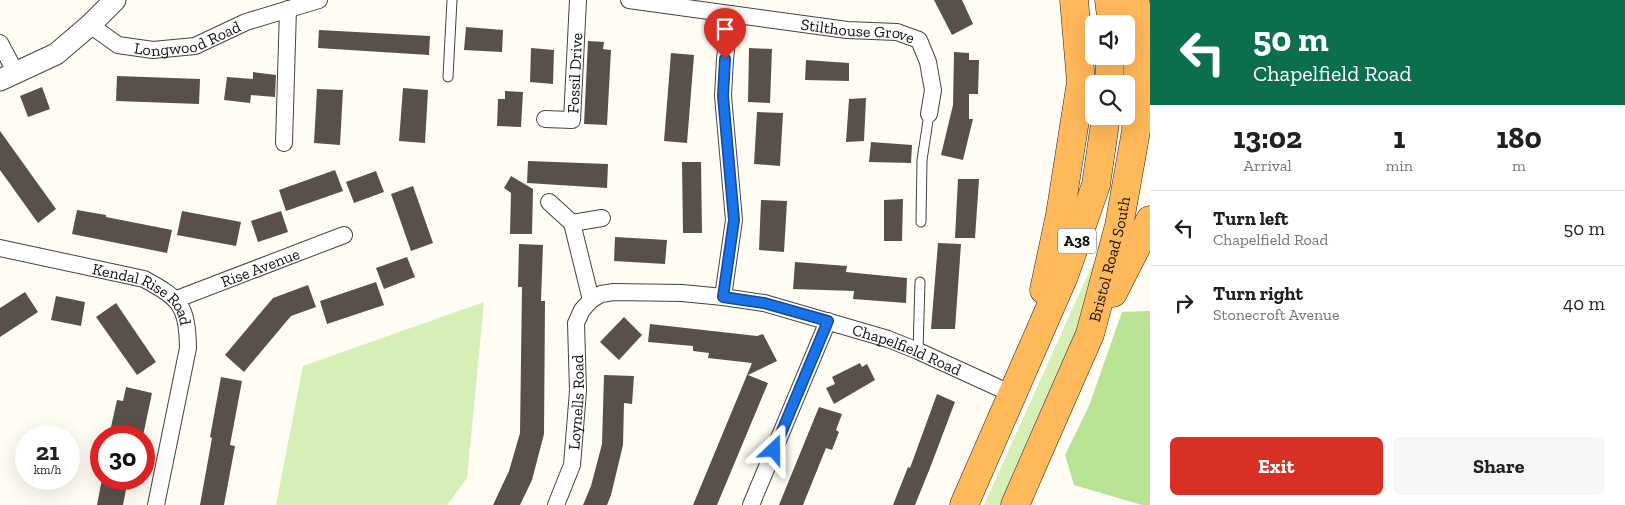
<!DOCTYPE html>
<html lang="en">
<head>
<meta charset="utf-8">
<style>
  body { margin:0; font-family:"Zilla Slab",serif; background:#f6f6f6; color:#202124; height:100vh; display:flex; flex-direction:column; font-size:19px; white-space:nowrap }
  * { box-sizing:border-box; margin:0 }
  p { font-size:16px; color:#757577 }
  .icon { flex:none; width:28px; height:28px; fill:none; stroke:currentColor; stroke-width:2; stroke-linecap:round; stroke-linejoin:round }
  .map { position:relative; flex:1; overflow:hidden }
  .side { display:flex; flex-direction:column; background:#fff; width:475px }
  .side>* { flex:none }
  .guide { background:#0b6e4f; color:#fff; overflow:hidden }
  .fabs { position:absolute; left:1085px; top:15px; display:grid; gap:10px }
  .fabs a { display:grid; place-items:center; width:50px; height:50px; border-radius:8px; background:#fff; box-shadow:0 5px 20px #0002; font-size:25px }
  .speed { position:absolute; left:15px; top:425px; display:flex; gap:10px; font-size:25px; font-weight:700; text-align:center }
  .speed>* { display:grid; place-content:center; width:65px; height:65px; border-radius:50%; background:#fff; box-shadow:0 5px 20px #0002; line-height:1 }
  .speed small { font-size:12px; font-weight:400 }
  .speed .limit { border:8px solid #d22; background:#fff; color:#111 }
  .pin { position:absolute; display:grid; place-items:center; width:42px; height:42px; color:#fff; margin:-51px -21px; border-radius:50% 50% 50% 0; rotate:-45deg; box-shadow:0 0 5px #0007 }
  .pin .icon { rotate:45deg }
  .me { position:absolute; width:55px; margin:-28px; rotate:23deg; stroke-linejoin:round; filter:drop-shadow(0 0 4px #0008) }
  .turn { display:flex; align-items:center; gap:18px; height:105px; padding:0 20px; font-size:22px }
  .turn .icon { width:65px; height:65px; stroke-width:2.5 }
  .turn b { display:block; font-size:35px; line-height:42px }
  .eta { display:flex; justify-content:space-evenly; align-items:center; height:85px; text-align:center }
  .eta b { font-size:30px; font-weight:800; line-height:35px }
  .action { display:flex; gap:10px; margin-top:auto; padding:10px 20px }
  .action a { flex:1; height:58px; border-radius:8px; background:#d93025; color:#fff; font-size:20px; font-weight:800; line-height:58px; text-align:center }
  .action a+a { background:#f6f6f6; color:#202124 }
  ul { padding:0; list-style:none }
  li { display:flex; align-items:center; gap:15px; height:75px; padding:0 20px; border-top:1px solid #e0e0e0 }
  li div { flex:1 }
  li b { display:block; font-size:19px }
  li em { font-style:normal }
  main { display:flex; flex:1; min-height:0 }
  .map>svg:first-child { display:block }
</style>
</head>
<body>
<main>
<div class="map">
<svg width="1150" height="505" viewBox="0 0 1150 505">
  <rect width="100%" height="100%" fill="#fffcf3"/>
  <g fill="#d6efb7">
    <polygon points="1094,261 1077,333 1006,505 984,505"/>
    <polygon points="484,302 467,478 447,505 276,505 303,366"/>
  </g>
  <polygon fill="#bae294" points="1150,311 1150,505 1142,505 1074,485 1065,455 1089,406 1122,312"/>
  <g fill="#5a504b">
    <polygon points="934,0 962,0 973,24 952,35"/>
    <polygon points="466,27 503,30 502,52 464,50"/>
    <polygon points="319,30 430,36 429,55 318,48"/>
    <polygon points="588,41 604,42 603,49 611,50 607,125 584,124"/>
    <polygon points="531,48 554,50 553,84 530,82"/>
    <polygon points="749,48 772,49 770,103 748,102"/>
    <polygon points="954,52 969,53 969,60 979,60 978,94 969,94 969,119 973,119 963,160 941,155 953,105"/>
    <polygon points="671,53 694,55 687,143 664,141"/>
    <polygon points="806,60 849,63 849,81 805,80"/>
    <polygon points="253,72 276,75 275,97 251,95 250,103 224,100 227,77 253,79"/>
    <polygon points="117,76 200,79 199,104 116,101"/>
    <polygon points="42,87 50,109 28,117 20,96"/>
    <polygon points="403,88 428,90 425,143 399,141"/>
    <polygon points="317,89 343,90 340,145 314,143"/>
    <polygon points="505,91 523,92 521,127 497,126 498,99 505,99"/>
    <polygon points="866,98 864,141 846,142 849,99"/>
    <polygon points="757,112 783,113 780,166 754,164"/>
    <polygon points="0,131 56,209 38,223 0,170"/>
    <polygon points="871,142 912,145 911,163 869,162"/>
    <polygon points="528,161 608,164 607,188 527,183"/>
    <polygon points="682,162 701,162 702,233 683,233"/>
    <polygon points="335,170 343,191 286,211 279,190"/>
    <polygon points="376,171 384,192 354,203 346,182"/>
    <polygon points="511,176 533,189 532,234 510,234 511,193 504,188"/>
    <polygon points="958,179 979,179 975,238 955,238"/>
    <polygon points="413,186 433,243 411,251 391,194"/>
    <polygon points="903,199 902,241 884,241 884,200"/>
    <polygon points="761,200 787,201 784,252 759,250"/>
    <polygon points="77,210 106,215 106,217 172,230 167,253 72,234"/>
    <polygon points="182,211 241,222 236,246 177,235"/>
    <polygon points="281,211 288,232 258,242 251,221"/>
    <polygon points="615,237 667,240 665,264 614,261"/>
    <polygon points="938,243 961,244 955,329 931,329"/>
    <polygon points="519,244 543,245 541,301 545,301 544,434 532,480 520,505 493,505 509,471 520,433 522,287 518,287"/>
    <polygon points="407,257 415,277 384,289 376,268"/>
    <polygon points="795,262 847,266 846,272 907,278 906,303 853,299 854,291 793,289"/>
    <polygon points="376,282 384,305 327,324 320,301"/>
    <polygon points="308,285 316,307 291,316 244,372 225,355 273,298"/>
    <polygon points="25,292 38,312 0,337 0,308"/>
    <polygon points="56,296 85,302 81,326 51,320"/>
    <polygon points="116,303 156,362 137,375 96,317"/>
    <polygon points="624,317 642,335 619,360 600,342"/>
    <polygon points="650,324 757,336 763,334 777,361 748,375 768,383 717,505 693,505 752,363 708,358 709,353 693,351 693,346 648,342"/>
    <polygon points="860,363 862,367 867,364 875,380 834,404 826,388 835,384 832,377"/>
    <polygon points="604,375 634,376 632,404 624,403 623,445 611,495 607,505 583,505 591,486 602,444"/>
    <polygon points="221,377 242,381 230,445 235,446 224,505 200,505 212,438 210,437"/>
    <polygon points="126,387 152,393 143,436 109,436 117,400 123,401"/>
    <polygon points="937,394 955,402 930,468 915,505 893,505 908,467 910,468"/>
    <polygon points="819,407 842,414 836,430 839,432 832,450 826,448 803,505 779,505"/>
    <polygon points="102,479 128,479 123,505 97,505"/>
  </g>
  <g fill="none" stroke-linecap="round" stroke-linejoin="round">
    <g stroke="#434343" stroke-width="11">
      <g id="service">
        <polyline points="448,77 452,0"/>
        <polyline points="921,222 922,160 929,114"/>
        <polyline points="918,351 920,282"/>
      </g>
    </g>
    <g stroke="#434343" stroke-width="18">
      <g id="minor">
        <path id="s1" d="M629,0L847,30L897,32L919,40L928,62L933,90L929,114"/>
        <path id="s2" d="M90,25L118,45L153,50L195,46L246,22L319,0"/>
        <polyline points="0,43 16,73"/>
        <path id="s3" d="M545,119L572,120L578,0"/>
        <polyline points="284,143 288,9"/>
        <polyline points="549,202 572,223 602,218"/>
        <polyline points="572,223 591,300"/>
        <path id="s4" d="M0,248L144,279C181,299 187,306 188,348L156,505"/>
        <polyline points="723,297 734,220 723,96 725,59 730,14"/>
        <path id="s5" d="M177,299L344,235"/>
        <path id="s6" d="M556,505L572,465L578,391L576,323L582,310L591,300L601,294L614,292L682,293L723,297L764,303L888,339L918,351L1012,394"/>
        <polyline points="751,505 828,321"/>
      </g>
    </g>
    <g stroke="#434343" stroke-width="23">
      <polyline id="tertiary" points="0,80 56,54 90,25 115,0"/>
    </g>
    <g stroke="#212121" stroke-width="29">
      <g id="trunk">
        <polyline points="1109,0 1112,24"/>
        <polyline points="1109,84 1110,56"/>
        <polyline points="1044,290 1060,215 1081,82 1074,0"/>
        <polyline points="1113,293 1150,220"/>
        <polyline points="964,505 1064,276 1096,185 1106,116"/>
        <path id="s7" d="M1015,505L1090,334L1119,226L1136,131L1139,21L1135,0"/>
      </g>
    </g>
    <use href="#service" stroke="#fff" stroke-width="9"/>
    <use href="#minor" stroke="#fff" stroke-width="16"/>
    <use href="#tertiary" stroke="#fff" stroke-width="21"/>
    <use href="#trunk" stroke="#ffb85a" stroke-width="28"/>
  </g>
  <g fill="none" stroke-linecap="round" stroke-linejoin="round">
    <g stroke="#114b97" stroke-width="12">
      <polyline id="route" points="725,59 723,96 734,220 723,297 764,303 828,321 774,450"/>
    </g>
    <use href="#route" stroke="#1a73e8" stroke-width="9"/>
  </g>
  <g text-anchor="middle" stroke-width="5" stroke-linejoin="round" paint-order="stroke">
    <rect fill="#fff" stroke="#585858" stroke-width="1" x="1058" y="228.5" width="38" height="25" rx="4"/>
    <g font-size="15" font-weight="bold" fill="#101010">
      <text x="1077" y="246">A38</text>
    </g>
    <g font-size="16" fill="#101010" stroke="#fff">
      <text dy="6" stroke="none"><textPath href="#s1" startOffset="231">Stilthouse Grove</textPath></text>
      <text dy="6" stroke="none"><textPath href="#s2" startOffset="106">Longwood Road</textPath></text>
      <text dy="6" stroke="none"><textPath href="#s3" startOffset="74">Fossil Drive</textPath></text>
      <text dy="6" stroke="none"><textPath href="#s7" startOffset="264">Bristol Road South</textPath></text>
      <text dy="6" stroke="none"><textPath href="#s5" startOffset="89">Rise Avenue</textPath></text>
      <text dy="6" stroke="none"><textPath href="#s4" startOffset="154">Kendal Rise Road</textPath></text>
      <text dy="6" stroke="none"><textPath href="#s6" startOffset="539">Chapelfield Road</textPath></text>
      <text dy="6" stroke="none"><textPath href="#s6" startOffset="106">Loynells Road</textPath></text>
    </g>
  </g>
</svg>
<div class="fabs">
<a><svg class="icon" aria-label="sound" viewBox="0 0 24 24"><path d="M4 9h4l5-4v14l-5-4H4zM17 9q2 3 0 6"/></svg></a>
<a><svg class="icon" aria-label="search" viewBox="0 0 24 24"><circle cx="10" cy="10" r="6"/><path d="M15 15l6 6"/></svg></a>
</div>
<div class="speed"><div>21<small>km/h</small></div><div class="limit">30</div></div>
<div class="pin" style="left:725px;top:59px;background:#d93025"><svg class="icon" aria-label="arrive" viewBox="0 0 24 24"><path d="M6 21V4h12l-3 4 3 4H6"/></svg></div>
<svg class="me" style="left:774px;top:450px" viewBox="-20 -20 40 40"><path d="M0-17L14 15 0 8-14 15z" fill="#1a73e8" stroke="#fff" stroke-width="4"/></svg>
</div>
<section class="side">
<div class="guide">
<div class="turn"><svg class="icon" aria-label="left" viewBox="0 0 24 24"><path d="M17 20v-9H6M10 6l-5 5 5 5"/></svg><div><b>50 m</b>Chapelfield Road</div></div>
</div>
<div class="eta">
<div><b>13:02</b><p>Arrival</p></div>
<div><b>1</b><p>min</p></div>
<div><b>180</b><p>m</p></div>
</div>
<ul>
<li><svg class="icon" aria-label="left" viewBox="0 0 24 24"><path d="M17 20v-9H6M10 6l-5 5 5 5"/></svg><div><b>Turn left</b><p>Chapelfield Road</p></div><em>50 m</em></li>
<li><svg class="icon" aria-label="right" viewBox="0 0 24 24"><path d="M7 20v-9h11M14 6l5 5-5 5"/></svg><div><b>Turn right</b><p>Stonecroft Avenue</p></div><em>40 m</em></li>
</ul>
<div class="action"><a>Exit</a><a>Share</a></div>
</section>
</main>
</body>
</html>
